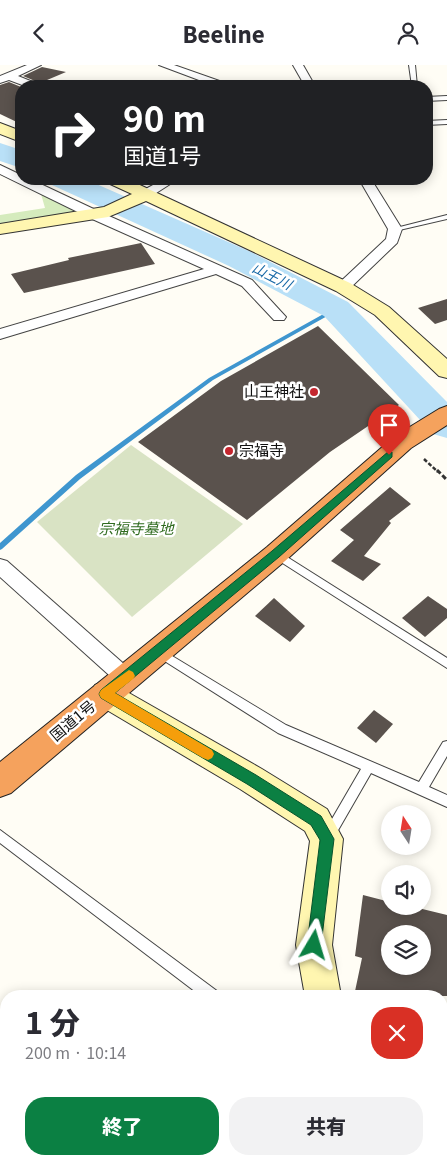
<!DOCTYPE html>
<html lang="ja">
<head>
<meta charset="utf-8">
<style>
  body { margin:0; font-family:Georgia,"Noto Sans JP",serif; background:#f2f2f3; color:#2b2b33; height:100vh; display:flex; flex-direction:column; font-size:19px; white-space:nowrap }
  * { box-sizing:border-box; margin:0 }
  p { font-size:16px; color:#7c7c81 }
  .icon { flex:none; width:28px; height:28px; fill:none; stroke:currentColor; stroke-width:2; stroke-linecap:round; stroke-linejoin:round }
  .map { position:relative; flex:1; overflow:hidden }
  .panel { position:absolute; left:0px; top:925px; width:448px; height:175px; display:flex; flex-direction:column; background:#fff; border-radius:20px 20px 0 0; box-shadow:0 2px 12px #0003 }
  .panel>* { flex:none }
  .hud { position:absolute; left:15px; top:15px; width:418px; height:105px; border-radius:20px; box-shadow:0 2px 12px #0003; background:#202124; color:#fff; overflow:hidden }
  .needle { width:32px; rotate:348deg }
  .tools { position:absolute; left:381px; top:740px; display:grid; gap:10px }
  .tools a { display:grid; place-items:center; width:50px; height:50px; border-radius:50%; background:#fff; box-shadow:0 2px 12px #0003; font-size:25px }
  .pin { position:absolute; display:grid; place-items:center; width:42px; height:42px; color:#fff; margin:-51px -21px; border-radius:50% 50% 50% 0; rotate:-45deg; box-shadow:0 0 5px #0007 }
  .pin .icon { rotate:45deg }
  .me { position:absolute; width:55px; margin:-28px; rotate:7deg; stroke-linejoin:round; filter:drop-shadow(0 0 4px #0008) }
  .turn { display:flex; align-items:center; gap:18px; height:105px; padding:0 25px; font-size:22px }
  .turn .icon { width:65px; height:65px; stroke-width:2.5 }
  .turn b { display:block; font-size:35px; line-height:42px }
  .round { display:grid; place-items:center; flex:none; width:52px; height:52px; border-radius:20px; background:#f2f2f3 }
  .overview { display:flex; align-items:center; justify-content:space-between; height:85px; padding:0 25px }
  h1 { font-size:30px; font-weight:800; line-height:38px }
  .button { display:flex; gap:10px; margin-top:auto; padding:10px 25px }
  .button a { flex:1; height:58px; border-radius:20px; background:#0b8043; color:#fff; font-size:20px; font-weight:800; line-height:58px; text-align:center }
  .button a+a { background:#f2f2f3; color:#2b2b33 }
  header { display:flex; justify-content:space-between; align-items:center; height:65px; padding:0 25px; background:#fff; font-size:22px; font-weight:800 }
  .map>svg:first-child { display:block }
</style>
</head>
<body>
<header><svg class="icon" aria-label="back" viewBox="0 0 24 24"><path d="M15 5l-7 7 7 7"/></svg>Beeline<svg class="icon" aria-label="person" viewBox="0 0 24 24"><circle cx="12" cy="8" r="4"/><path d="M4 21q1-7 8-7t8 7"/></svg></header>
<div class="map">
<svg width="447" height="1100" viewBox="0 0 447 1100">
  <rect width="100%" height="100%" fill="#fffdf5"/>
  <polygon fill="#d5ebbd" points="41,129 82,148 0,161 0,150 45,143"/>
  <polygon fill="#d9e3c4" points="131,380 243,459 132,552 37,457"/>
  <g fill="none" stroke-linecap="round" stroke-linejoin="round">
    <polygon fill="#3f96cf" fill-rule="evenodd" points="336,242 339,244 338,245 213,315 80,414 2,484 0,485 0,478 76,410 209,313"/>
    <g fill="#b9e0f7" fill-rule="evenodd">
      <polygon points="0,78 21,85 21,103 0,96"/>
      <polygon points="48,114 85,114 251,187 348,237 447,337 447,373 433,369 324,251 229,201 52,120"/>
    </g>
  </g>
  <g fill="#5a524d" fill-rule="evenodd">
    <polygon points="42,2 66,7 40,18 23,11"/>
    <polygon points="9,17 21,22 21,59 0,49 0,20"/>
    <polygon points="141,178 155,199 24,228 11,209 69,195 68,193"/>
    <polygon points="447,234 447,255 435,259 418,243"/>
    <polygon points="318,261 399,340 330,387 247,455 138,377 221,316"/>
    <polygon points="390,422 411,439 389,456 391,458 364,491 381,499 363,516 331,496 354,475 340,465"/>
    <polygon points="428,531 447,544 447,553 425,572 402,553"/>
    <polygon points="274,533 305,561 290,577 255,551"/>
    <polygon points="374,645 393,659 376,678 357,663"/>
    <path d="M363,830L390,837V841H410L447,850V931H354L362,893L355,891ZM390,869H422V901H390Z"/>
  </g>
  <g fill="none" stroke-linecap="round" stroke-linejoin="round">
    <g stroke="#444" stroke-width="2">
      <g id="lane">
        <polygon points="409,0 415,0 417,21 412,21"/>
        <polygon points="447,31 447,35 426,36 426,32"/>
        <polygon points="447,55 447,59 426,60 426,56"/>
        <polygon points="447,150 447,154 395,166 392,164"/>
        <polygon points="276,485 447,593 447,603 273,492 271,489 273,486"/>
        <polygon points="159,583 286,660 419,717 443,677 447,676 447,691 429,722 447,730 447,742 371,708 333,774 329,776 325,774 323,770 325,766 361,704 278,668 155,590 154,587 155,584"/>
        <polygon points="0,765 217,926 219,931 201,931 0,778"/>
        <polygon points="441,992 447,993 447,1007 441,1006"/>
      </g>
    </g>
    <g stroke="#444" stroke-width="2">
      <g id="street">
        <polygon points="27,0 41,0 18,11 38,19 39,21 25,21 9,15 0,18 0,11"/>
        <polygon points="159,0 174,0 228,19 229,21 215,21"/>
        <polygon points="293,0 303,0 315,21 305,21"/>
        <polygon points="0,100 21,110 21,114 30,114 100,147 252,215 286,252 284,255 274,255 242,221 216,209 0,274 0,264 204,204 90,153 0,109"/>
        <polygon points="164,114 178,114 150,132 142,132 140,129 142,126"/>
        <polygon points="359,114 371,114 402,164 397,178 348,225 338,225 336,222 338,219 386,174 388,164"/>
        <polygon points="0,494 7,496 133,607 137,613 133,619 126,622 119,619 0,512"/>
      </g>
    </g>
    <g stroke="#333" stroke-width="2">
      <g id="secondary">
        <polygon points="0,58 21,66 21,77 0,69"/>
        <polygon points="106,114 127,114 350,218 389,242 447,294 447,313 439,311 375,250 336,226 146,136 108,152 0,169 0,159 104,142 132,129 108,118"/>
        <polygon points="105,616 115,620 262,704 327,744 343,774 332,880 341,931 305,931 296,880 310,776 305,766 240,724 95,638 90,629 95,620"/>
        <rect x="318" y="1094" width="40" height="6"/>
      </g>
    </g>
    <g stroke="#222" stroke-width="2">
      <polygon id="highway" points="447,341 447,360 411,383 285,496 11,728 0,732 0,697 267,482 395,371 439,344"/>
    </g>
    <polyline stroke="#333" stroke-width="2.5" stroke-dasharray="4 2" stroke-linecap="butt" points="424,394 438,407"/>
    <polyline stroke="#333" stroke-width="3" stroke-dasharray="5 2.5" stroke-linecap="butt" points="437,405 447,415"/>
    <use href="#lane" fill="#fff" fill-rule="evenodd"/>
    <use href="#street" fill="#fff" fill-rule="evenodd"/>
    <use href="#secondary" fill="#fff6b0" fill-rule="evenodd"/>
    <use href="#highway" fill="#f5a25d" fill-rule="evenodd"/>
  </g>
  <polygon fill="#0b8043" stroke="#07532c" points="389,386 392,387 392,392 279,492 115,628 256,710 321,751 334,774 321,880 319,885 314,888 309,885 307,880 320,775 311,760 247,719 101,633 99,629 101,625 272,486"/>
  <polygon fill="#f59e0b" points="129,605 133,607 135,611 133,614 115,628 212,685 214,689 212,693 208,695 203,693 101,633 99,629 101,625"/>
  <g fill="#c4262e" stroke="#fff" stroke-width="2">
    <circle cx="314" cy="327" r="5"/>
    <circle cx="229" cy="386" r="5"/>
  </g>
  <g text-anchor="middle" stroke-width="5" stroke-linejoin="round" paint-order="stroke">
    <g font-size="14" font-style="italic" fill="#1768a6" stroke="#fff">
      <text transform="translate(272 211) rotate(27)" y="5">山王川</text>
    </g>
    <g font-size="15" fill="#111" stroke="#fff" text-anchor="end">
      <text x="304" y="332">山王神社</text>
      <text x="239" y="391" text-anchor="start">宗福寺</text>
    </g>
    <g font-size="15" font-style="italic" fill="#2f6b1f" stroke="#fff">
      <text x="136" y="469">宗福寺墓地</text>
    </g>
    <g font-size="15" fill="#111" stroke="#fff">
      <text transform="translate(73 656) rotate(-40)" y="5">国道1号</text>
    </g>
  </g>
</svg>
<div class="tools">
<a><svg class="needle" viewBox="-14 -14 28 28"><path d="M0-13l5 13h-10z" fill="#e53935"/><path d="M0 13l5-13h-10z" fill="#7c7c81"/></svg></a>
<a><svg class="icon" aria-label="sound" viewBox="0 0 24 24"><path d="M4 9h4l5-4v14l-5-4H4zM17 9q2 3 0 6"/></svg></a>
<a><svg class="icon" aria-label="layers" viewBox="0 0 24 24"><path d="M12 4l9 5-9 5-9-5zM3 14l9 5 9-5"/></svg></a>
</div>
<div class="pin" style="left:389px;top:390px;background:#d93025"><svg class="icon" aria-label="arrive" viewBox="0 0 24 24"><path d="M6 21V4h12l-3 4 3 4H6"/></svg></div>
<svg class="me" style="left:314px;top:880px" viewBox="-20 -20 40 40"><path d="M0-17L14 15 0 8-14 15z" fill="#0b8043" stroke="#fff" stroke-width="4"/></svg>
<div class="hud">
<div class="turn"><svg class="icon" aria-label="right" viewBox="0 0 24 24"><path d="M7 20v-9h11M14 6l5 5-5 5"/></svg><div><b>90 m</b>国道1号</div></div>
</div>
<section class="panel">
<div class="overview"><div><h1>1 分</h1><p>200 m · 10:14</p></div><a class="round" style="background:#d93025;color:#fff"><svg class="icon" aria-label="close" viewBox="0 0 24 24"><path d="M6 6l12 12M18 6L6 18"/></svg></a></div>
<div class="button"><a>終了</a><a>共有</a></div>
</section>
</div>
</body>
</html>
